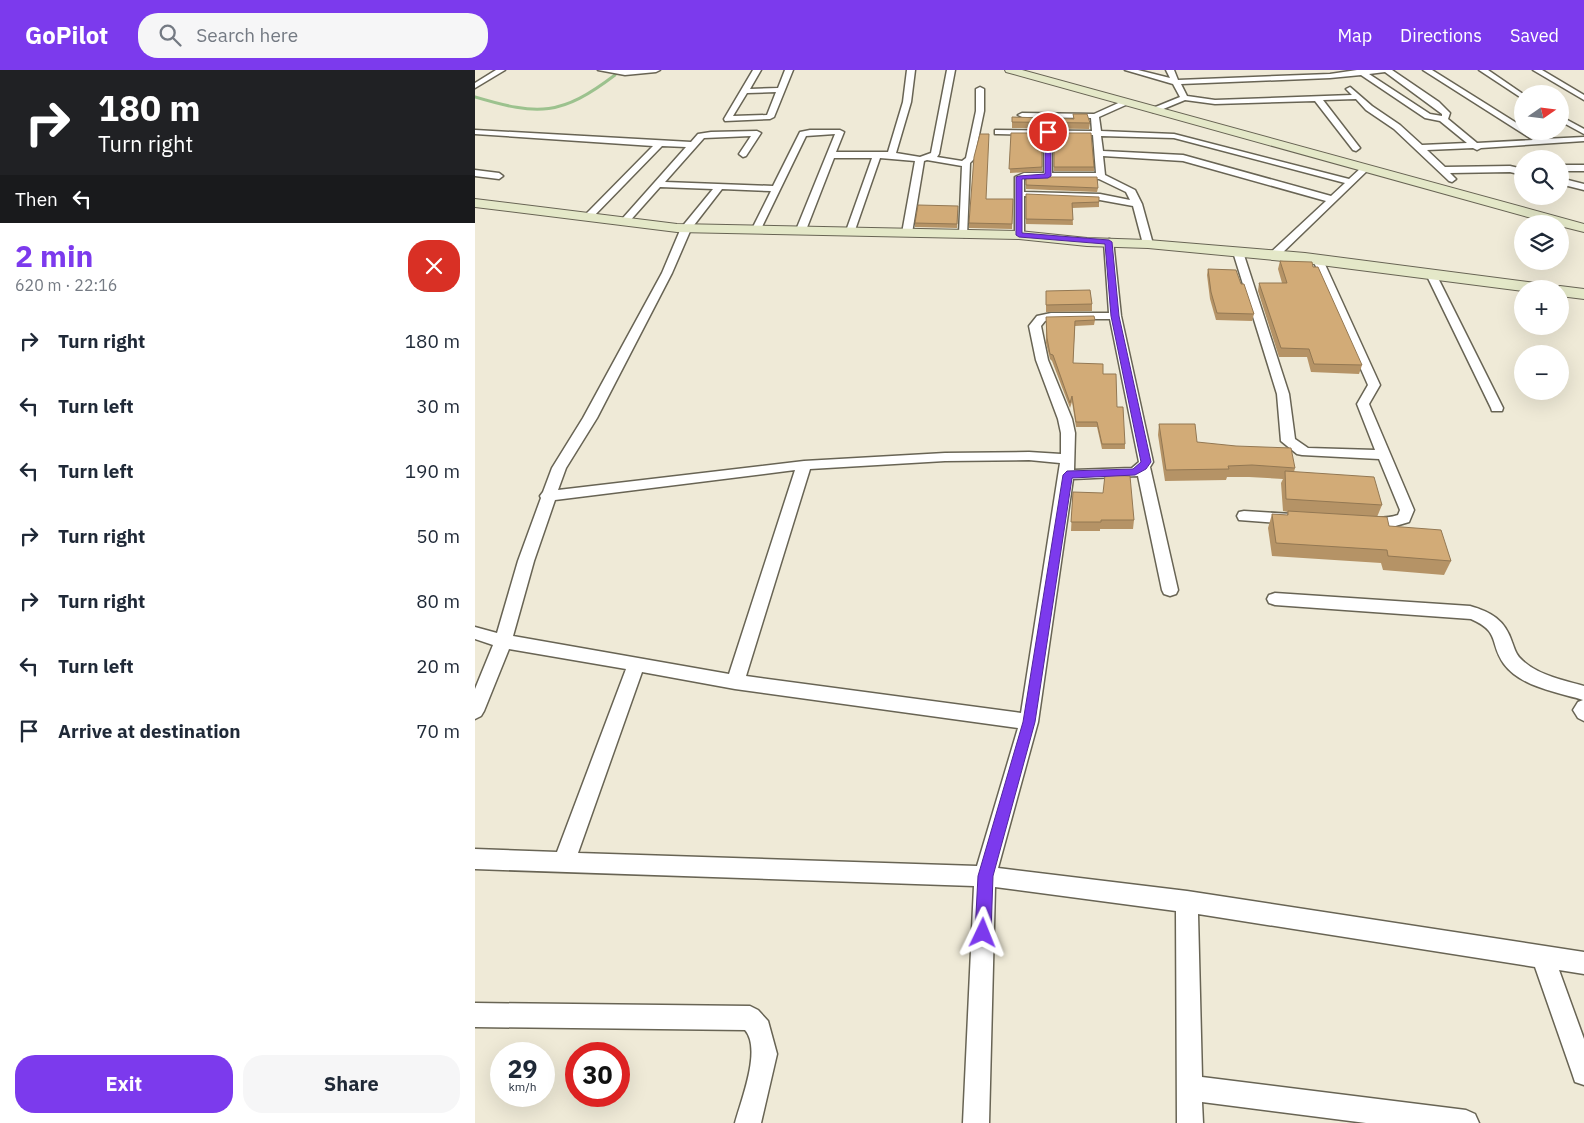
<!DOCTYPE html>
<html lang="en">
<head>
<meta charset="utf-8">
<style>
  body { margin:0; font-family:"IBM Plex Sans",sans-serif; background:#f6f6f7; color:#1f2937; height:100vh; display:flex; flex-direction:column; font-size:19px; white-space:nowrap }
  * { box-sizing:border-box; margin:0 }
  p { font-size:16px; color:#747a83 }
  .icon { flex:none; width:28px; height:28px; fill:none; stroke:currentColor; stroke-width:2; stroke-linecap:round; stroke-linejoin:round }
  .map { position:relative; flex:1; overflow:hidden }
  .drawer { display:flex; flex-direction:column; background:#fff; width:475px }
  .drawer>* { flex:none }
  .banner { background:#202124; color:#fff; overflow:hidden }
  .needle { width:32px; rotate:76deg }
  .buttons { position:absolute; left:1039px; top:15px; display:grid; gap:10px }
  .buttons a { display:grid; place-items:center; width:55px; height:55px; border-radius:50%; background:#fff; box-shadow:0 5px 20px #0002; font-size:25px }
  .speed { position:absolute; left:15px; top:972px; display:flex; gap:10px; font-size:25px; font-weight:700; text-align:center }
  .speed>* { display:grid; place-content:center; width:65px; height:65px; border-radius:50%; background:#fff; box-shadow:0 5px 20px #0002; line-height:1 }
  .speed small { font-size:12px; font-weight:400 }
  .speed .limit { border:8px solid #d22; background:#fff; color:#111 }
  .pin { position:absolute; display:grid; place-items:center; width:42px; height:42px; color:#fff; margin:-21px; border:2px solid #fff; border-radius:50%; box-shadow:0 1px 5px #0007 }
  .me { position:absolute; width:55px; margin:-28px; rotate:2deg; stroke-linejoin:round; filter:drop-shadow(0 0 4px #0008) }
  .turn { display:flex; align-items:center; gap:18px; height:105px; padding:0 15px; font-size:22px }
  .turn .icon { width:65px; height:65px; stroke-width:2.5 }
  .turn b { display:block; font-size:35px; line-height:42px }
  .then { display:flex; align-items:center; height:48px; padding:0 15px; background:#0003; gap:10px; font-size:19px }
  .round { display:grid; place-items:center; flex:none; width:52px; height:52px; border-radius:20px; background:#f6f6f7 }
  .head { display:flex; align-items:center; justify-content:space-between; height:85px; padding:0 15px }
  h1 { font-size:30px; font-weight:700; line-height:38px; color:#7c3aed }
  .button { display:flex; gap:10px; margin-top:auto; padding:10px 15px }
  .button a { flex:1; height:58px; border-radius:20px; background:#7c3aed; color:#fff; font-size:20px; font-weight:700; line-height:58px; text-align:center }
  .button a+a { background:#f6f6f7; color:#1f2937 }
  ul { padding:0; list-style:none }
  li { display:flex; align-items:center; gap:15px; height:65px; padding:0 15px }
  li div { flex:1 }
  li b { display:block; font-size:19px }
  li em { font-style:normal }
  header { display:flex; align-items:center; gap:30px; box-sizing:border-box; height:70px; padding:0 25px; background:#7c3aed; color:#fff }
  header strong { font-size:24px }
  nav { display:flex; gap:28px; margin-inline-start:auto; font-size:18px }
  .search { width:350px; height:45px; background:#f6f6f7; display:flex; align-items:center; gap:12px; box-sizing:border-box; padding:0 18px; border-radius:20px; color:#747a83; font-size:19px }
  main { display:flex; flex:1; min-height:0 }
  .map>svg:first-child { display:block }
</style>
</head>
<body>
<header>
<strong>GoPilot</strong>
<div class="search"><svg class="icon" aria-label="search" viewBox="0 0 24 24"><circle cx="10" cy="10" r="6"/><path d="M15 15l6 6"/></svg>Search here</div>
<nav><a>Map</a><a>Directions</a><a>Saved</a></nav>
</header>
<main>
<section class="drawer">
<div class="banner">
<div class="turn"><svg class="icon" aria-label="right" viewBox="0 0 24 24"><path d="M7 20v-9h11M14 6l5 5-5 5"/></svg><div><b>180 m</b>Turn right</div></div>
<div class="then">Then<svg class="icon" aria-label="left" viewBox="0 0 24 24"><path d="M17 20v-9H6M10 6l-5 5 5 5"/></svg></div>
</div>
<div class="head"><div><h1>2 min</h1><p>620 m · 22:16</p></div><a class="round" style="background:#d93025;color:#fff"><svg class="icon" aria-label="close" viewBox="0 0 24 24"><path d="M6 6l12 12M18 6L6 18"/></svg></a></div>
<ul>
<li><svg class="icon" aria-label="right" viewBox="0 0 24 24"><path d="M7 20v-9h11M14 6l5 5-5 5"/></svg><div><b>Turn right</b></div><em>180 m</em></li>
<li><svg class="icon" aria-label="left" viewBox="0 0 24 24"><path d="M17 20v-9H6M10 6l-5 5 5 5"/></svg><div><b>Turn left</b></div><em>30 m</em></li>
<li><svg class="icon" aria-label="left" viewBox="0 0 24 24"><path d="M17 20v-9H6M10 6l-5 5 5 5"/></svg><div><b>Turn left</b></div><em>190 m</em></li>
<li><svg class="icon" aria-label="right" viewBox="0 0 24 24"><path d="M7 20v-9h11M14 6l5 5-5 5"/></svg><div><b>Turn right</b></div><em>50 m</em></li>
<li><svg class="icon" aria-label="right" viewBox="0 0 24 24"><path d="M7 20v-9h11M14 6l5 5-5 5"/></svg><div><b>Turn right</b></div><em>80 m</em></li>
<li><svg class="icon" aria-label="left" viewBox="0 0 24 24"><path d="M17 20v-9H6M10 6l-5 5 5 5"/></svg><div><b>Turn left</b></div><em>20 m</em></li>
<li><svg class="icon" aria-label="arrive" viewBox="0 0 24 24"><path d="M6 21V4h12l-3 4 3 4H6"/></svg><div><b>Arrive at destination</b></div><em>70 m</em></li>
</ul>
<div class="button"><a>Exit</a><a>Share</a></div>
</section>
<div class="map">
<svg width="1109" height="1053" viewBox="0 0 1109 1053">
  <rect width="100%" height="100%" fill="#efead7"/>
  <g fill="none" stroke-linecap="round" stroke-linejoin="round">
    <path stroke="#9cc28e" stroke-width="3" d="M0,27C64,46 86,46 140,5V0"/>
    <g stroke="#686454" stroke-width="3">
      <g id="street">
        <polygon points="21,0 30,0 0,18 0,13"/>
        <polygon points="123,0 185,0 181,2 150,5"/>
        <path d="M278,0H286L275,19L303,18L310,0H318L299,47L295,49L250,51L249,49ZM301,22L292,45L258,46L272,23Z"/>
        <path d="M432,0H440L436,32L421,83L445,87L456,83L472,0H480L464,84L462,87L487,91L491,88L501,41V19L505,17L509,19V41L499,89L495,93L492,166L489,167L484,164L487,96L452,90L449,91L437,163L435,165H429L427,163L440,91L405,88L379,163L376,164L371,161L397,88H359L331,160L329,162H323L321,160L360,64L331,66L285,161L282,162L277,159L296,121L247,119L216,159L197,203L122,348L91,398L83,420L329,391L470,383L554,382L586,384V363L583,349L561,290L554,256L562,246L576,243H634L629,172L634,169L638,170L646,246L678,392L675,397L703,520L701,524L695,526L689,524L687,520L663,406L598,409L563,652L523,798L712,821L1109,882V904L1084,900L1109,969V1015L1100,1012L1097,1003L1060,897L723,844L727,1007L991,1040L1000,1044L1004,1053H891L727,1032L728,1053H702L701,841L520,817L514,1053H488L499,816L0,799V779L82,782L151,599L34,579L9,641L6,646L0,649V619L18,575L0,569V557L22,563L43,491L66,428L65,426L68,422L77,398L108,348L187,203L206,158L238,119L185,117L153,153H147V149L211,77L187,76L116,149H110V145L178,76L0,64V60L216,72L223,64L236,62L282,61L286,63L271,86L268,87L264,84L276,66L229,68L190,112L298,116L325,62L335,60H365L369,62L361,82H413L428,32ZM576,249H635L664,392L657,398L599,400L600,363L597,349L573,290L566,256L570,251ZM554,390L585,393L546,643L271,606L335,399L470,391ZM320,400L254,604L38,566L59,491L80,430ZM167,602L260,619L543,658L502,796L103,783Z"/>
        <path d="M650,0H663L695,8L691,0H699L703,10L855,4L882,0H917L964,32L975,43L973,49L1002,73L1058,70L948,0H957L1048,57V61H1055L1069,69L1109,67V71L1006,78L1002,80L998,78L952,80L970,97L1035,96L1048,99V105L1035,102L975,103L981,109L977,112L974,111L919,59L891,40L881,29L848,30L885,78L881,81L878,80L840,31L740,34L710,30L681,42H678V38L705,27L698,14ZM910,2L967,44V46L955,44L894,4ZM886,5L950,48L965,51L992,73L947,75L925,55L897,36L875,17L871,19L877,25L740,30L712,26L706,14L855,8Z"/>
        <polygon points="1004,0 1013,0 1048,24 1048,29"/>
        <polygon points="1058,0 1067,0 1109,25 1109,30"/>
        <path d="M650,30L654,32L653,34L624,47L626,61L699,64L874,109L887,97L894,99L803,187H795L794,185L795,183L851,131L708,91L628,86L630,105L660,120L667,134L678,174L677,176H669L668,174L658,136L625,130L549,126V165L544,168L540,167V107L549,103H569V65L523,64H520V60L617,61L616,48L547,47L543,45L547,43L619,44ZM577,65H618L621,103H577ZM626,66L699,68L870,113L856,126L708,85L628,81ZM549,109H624L651,122L655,130L625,124L549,122Z"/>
        <polygon points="1085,46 1109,59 1109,64 1085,51"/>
        <rect x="1085" y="95" width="24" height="6"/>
        <polygon points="0,100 24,103 28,106 24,109 0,106"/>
        <polygon points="1085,108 1109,114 1109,120 1085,114"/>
        <path d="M763,179L768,182L814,324L820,369L833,378L900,380L882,334L893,315L838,190L843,187L848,190L905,315L894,334L939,440L934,452C918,457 903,461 886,457L884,453L886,449C899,446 908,450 923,445L925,440L904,389L827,385L822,384L806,371L802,324L758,182Z"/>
        <polygon points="956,201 961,204 1028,338 1027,341 1017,341 1016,338 951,204"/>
        <polygon points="769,441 817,444 822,445 824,449 822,453 817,454 764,450 762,446 764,442"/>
        <path d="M800,523L995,536C1016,542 1030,550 1037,572C1040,580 1041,585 1048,591C1065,606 1088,610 1109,616V651L1103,648L1098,640L1103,632L1108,630C1082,622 1046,617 1029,594C1014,573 1026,562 996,549L800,535L794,533L792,529L794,525Z"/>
        <path d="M0,933L275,936L283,940L293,951L302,984L286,1053H260C266,1030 287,979 270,960L0,957Z"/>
      </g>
    </g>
    <g stroke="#686454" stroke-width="2">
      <g id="secondary">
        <polygon points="530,0 547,0 1109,154 1109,162 1085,156 1085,154 1078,154 531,2"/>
        <polygon points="0,129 202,154 544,161 612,168 673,170 830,183 1069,214 1075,216 1077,219 1048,219 1048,221 830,193 673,178 612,176 544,169 202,162 0,137"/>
        <polygon points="1085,216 1109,219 1109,229 1085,226 1085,219 1079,219"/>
      </g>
    </g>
    <use href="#street" fill="#fff" fill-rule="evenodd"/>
    <use href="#secondary" fill="#e4e8c8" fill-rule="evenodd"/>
  </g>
  <g fill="#b59366">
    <polygon points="598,44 615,53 614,59 537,58 537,47 598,49"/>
    <polygon points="536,63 567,63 567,101 535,103"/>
    <polygon points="579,63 619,97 619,101 579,101"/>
    <polygon points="551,107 623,118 622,122 551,119"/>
    <polygon points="551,124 624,132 624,137 597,138 598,155 551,154"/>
    <polygon points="512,129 538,129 537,159 494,158 494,153"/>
    <polygon points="483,140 482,158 440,157 440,153"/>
    <polygon points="805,191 887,295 884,304 836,302 832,287 804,287 783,221 784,213 807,213 803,199"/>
    <polygon points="733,199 766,214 779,244 777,251 741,250 735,229 732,205"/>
    <polygon points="571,221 617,234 617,241 571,242"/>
    <polygon points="571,247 620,250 619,255 600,256 598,293 628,304 642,337 650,374 650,379 627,379 622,357 601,357 597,332 595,338 577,291 575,289 571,273"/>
    <polygon points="684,354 722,372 820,398 819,402 907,435 902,447 914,456 976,491 969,505 908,500 906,493 797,486 793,458 797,444 812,445 813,442 808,441 806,413 808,409 774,407 752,407 751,410 690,411 683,365"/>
    <polygon points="598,422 659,450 658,459 625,459 625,461 596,461"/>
  </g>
  <g fill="#d2ab77" stroke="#937853">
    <polygon points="598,44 612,44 615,53 537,52 537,47 599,49"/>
    <polygon points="536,63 567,63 567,97 534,99"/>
    <polygon points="579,63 616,63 619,97 579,97"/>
    <polygon points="505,64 514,64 511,129 538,129 537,154 494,153 499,87"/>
    <polygon points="551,107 622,107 623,118 551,115"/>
    <polygon points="551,124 624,127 624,132 597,133 598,150 551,149"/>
    <polygon points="443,135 483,136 482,154 440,153"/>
    <polygon points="805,191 837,192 838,197 843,197 887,295 839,294 834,279 806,278 784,213 812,213"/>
    <polygon points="733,199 761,200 766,214 769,214 779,244 742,243 736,222"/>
    <polygon points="615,220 617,234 571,235 571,221"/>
    <polygon points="619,246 620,250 600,251 598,293 628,294 628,304 641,304 642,337 648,337 650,374 627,374 622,352 601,352 597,326 595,333 578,285 575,284 572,268 571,247"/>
    <polygon points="684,354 720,354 722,372 761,376 816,378 820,398 777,395 753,396 754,399 691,400"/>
    <polygon points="810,401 899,407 907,435 811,429"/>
    <polygon points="630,405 655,406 659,450 626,450 626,452 596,452 598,422 628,423"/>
    <polygon points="813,441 912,447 914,456 966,460 976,491 913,486 912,480 801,473 797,444 813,445"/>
  </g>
  <polygon fill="#7c3aed" stroke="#51269a" points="573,61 576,62 576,106 573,108 547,109 547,163 634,170 637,172 644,246 676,392 671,399 660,405 597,408 560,652 518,806 516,863 513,868 508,870 503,868 500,863 503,806 548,652 588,405 592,401 658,399 666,392 636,246 630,174 544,167 541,165 541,107 544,106 570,104 570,62"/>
</svg>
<div class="buttons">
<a><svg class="needle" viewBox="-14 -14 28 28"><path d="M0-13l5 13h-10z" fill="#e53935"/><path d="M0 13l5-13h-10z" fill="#747a83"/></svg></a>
<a><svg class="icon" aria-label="search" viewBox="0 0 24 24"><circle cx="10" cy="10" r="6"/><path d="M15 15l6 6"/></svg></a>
<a><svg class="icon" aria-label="layers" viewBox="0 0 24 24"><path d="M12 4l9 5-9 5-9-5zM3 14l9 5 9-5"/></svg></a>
<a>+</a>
<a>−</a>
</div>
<div class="speed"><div>29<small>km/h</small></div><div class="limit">30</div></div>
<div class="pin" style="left:573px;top:62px;background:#d93025"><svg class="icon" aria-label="arrive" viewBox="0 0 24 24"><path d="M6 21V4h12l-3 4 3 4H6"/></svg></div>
<svg class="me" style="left:508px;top:863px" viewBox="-20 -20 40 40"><path d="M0-17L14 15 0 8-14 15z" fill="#7c3aed" stroke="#fff" stroke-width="4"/></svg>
</div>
</main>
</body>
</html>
